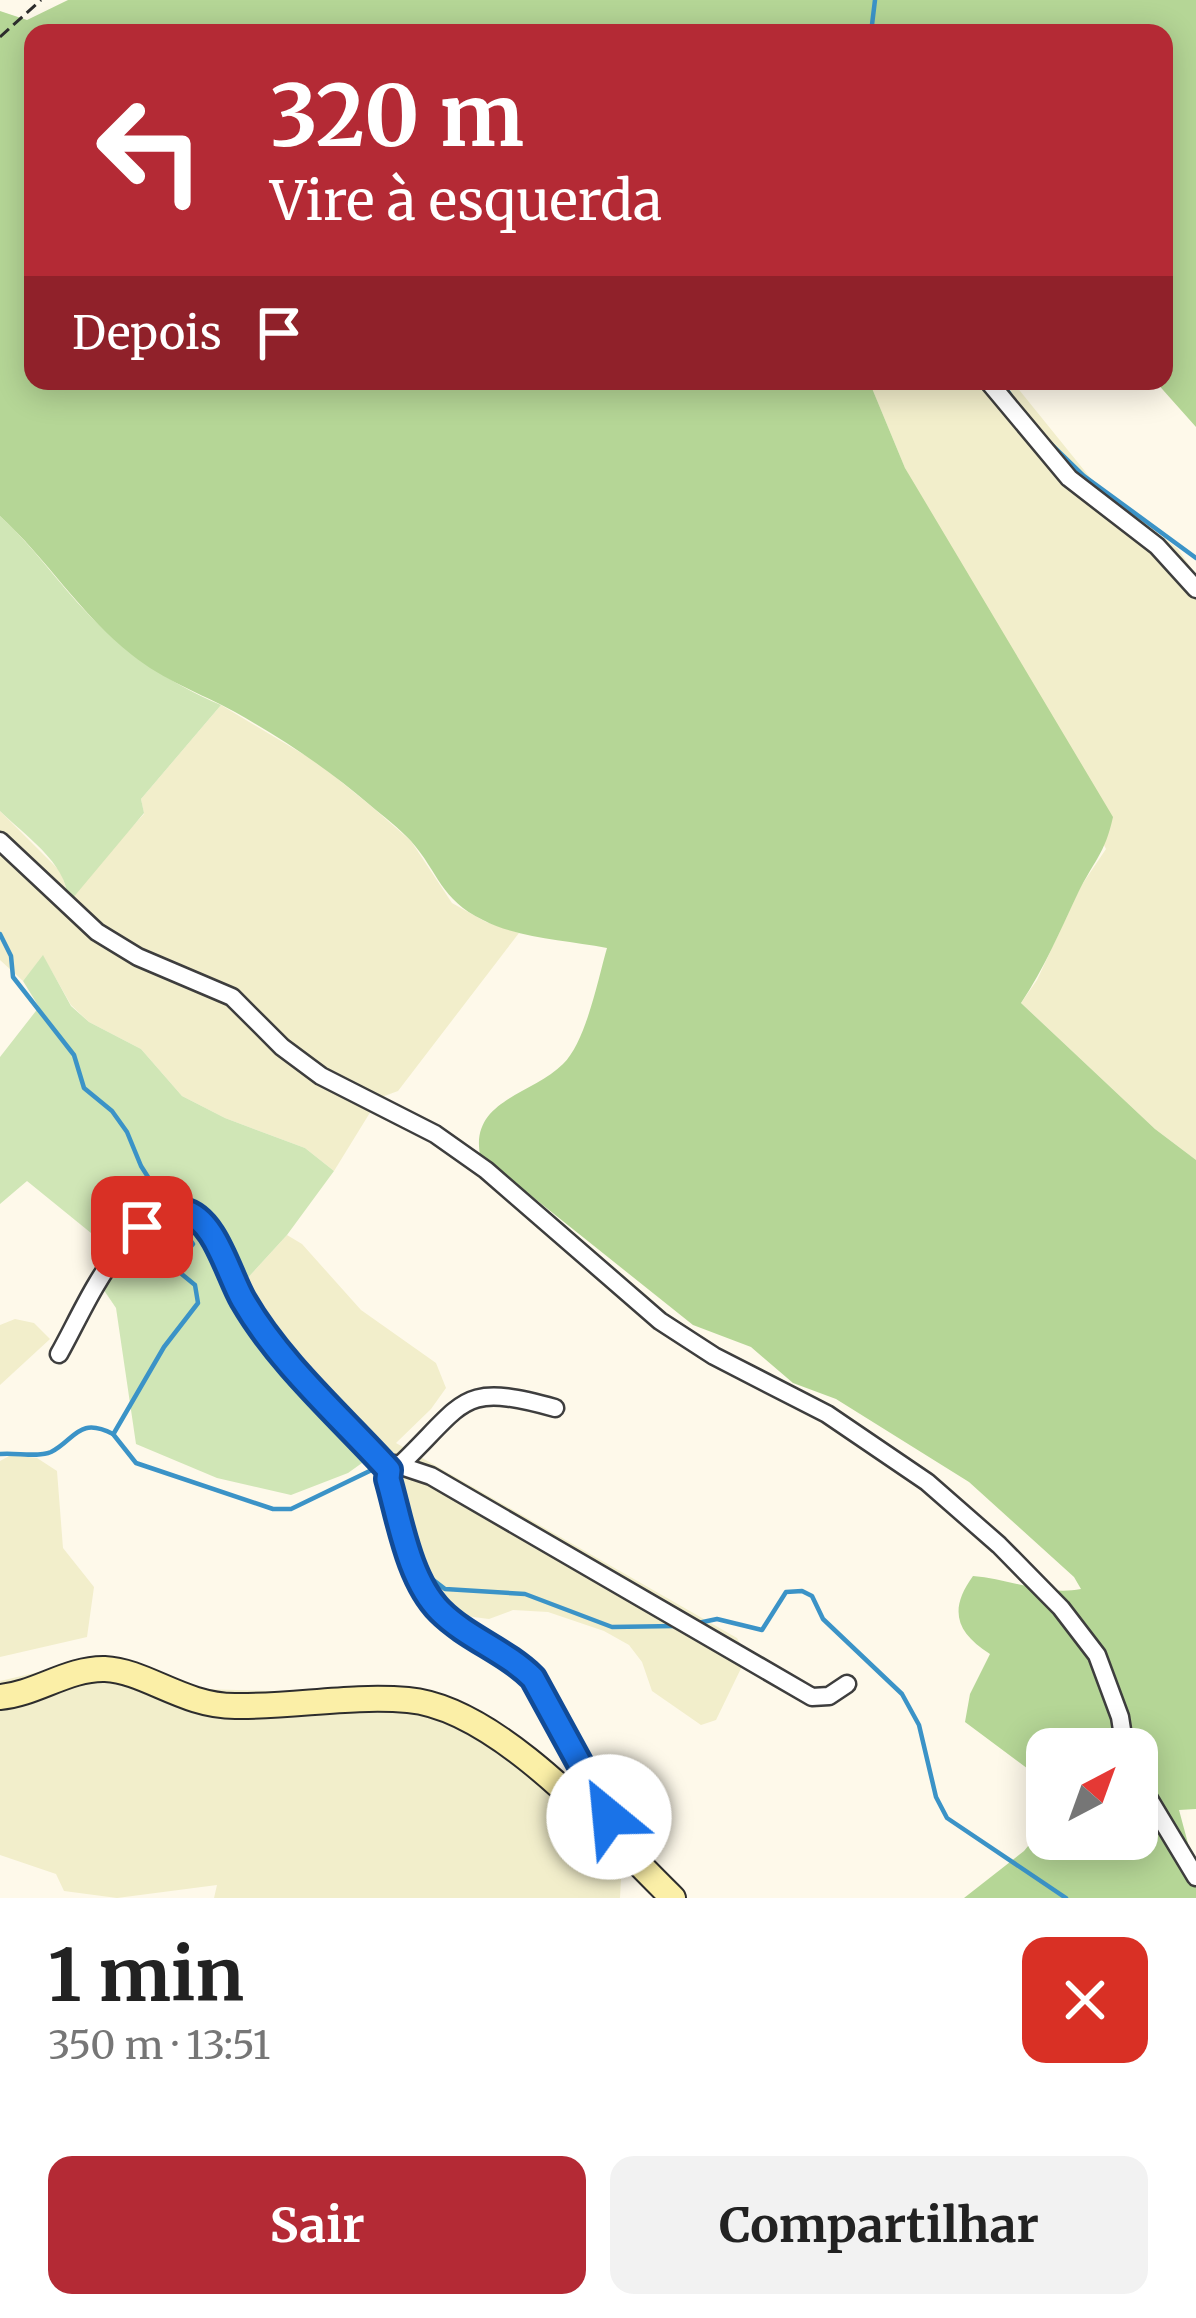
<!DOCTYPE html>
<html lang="pt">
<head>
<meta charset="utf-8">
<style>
  body { margin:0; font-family:Merriweather,serif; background:#f2f2f2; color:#222; height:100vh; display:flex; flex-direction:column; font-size:45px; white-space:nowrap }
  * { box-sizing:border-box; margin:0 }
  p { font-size:39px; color:#767676 }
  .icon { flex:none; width:66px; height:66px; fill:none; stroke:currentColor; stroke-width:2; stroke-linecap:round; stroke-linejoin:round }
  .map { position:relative; height:1898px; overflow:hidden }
  .side { display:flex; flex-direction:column; background:#fff; flex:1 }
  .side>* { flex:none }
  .guide { position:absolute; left:24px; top:24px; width:1149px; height:366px; border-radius:24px; box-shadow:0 6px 30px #0003; background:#b42a35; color:#fff; overflow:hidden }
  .needle { width:78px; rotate:41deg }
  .fabs { position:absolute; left:1026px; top:1728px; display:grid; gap:24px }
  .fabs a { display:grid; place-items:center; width:132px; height:132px; border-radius:24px; background:#fff; box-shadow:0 6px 30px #0003; font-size:60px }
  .pin { position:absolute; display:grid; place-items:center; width:102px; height:102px; color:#fff; margin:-51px; border-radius:24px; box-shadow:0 6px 18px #0006 }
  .me { position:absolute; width:132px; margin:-66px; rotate:332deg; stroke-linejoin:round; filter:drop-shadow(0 0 9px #0008) }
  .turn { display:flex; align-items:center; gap:42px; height:252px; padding:0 48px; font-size:54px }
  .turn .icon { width:156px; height:156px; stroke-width:2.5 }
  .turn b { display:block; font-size:84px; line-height:102px }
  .then { display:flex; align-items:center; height:114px; padding:0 48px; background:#0003; gap:24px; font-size:45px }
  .round { display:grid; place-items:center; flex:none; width:126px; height:126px; border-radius:24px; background:#f2f2f2 }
  .overview { display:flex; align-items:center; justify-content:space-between; height:204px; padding:0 48px }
  h1 { font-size:72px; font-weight:700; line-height:90px }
  .action { display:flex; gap:24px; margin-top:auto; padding:24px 48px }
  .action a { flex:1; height:138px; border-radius:24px; background:#b42a35; color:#fff; font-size:48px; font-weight:700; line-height:138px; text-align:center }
  .action a+a { background:#f2f2f2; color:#222 }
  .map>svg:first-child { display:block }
</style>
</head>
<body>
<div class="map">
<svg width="1196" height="1898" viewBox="0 0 1196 1898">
  <rect width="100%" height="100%" fill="#fef9ea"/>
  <g fill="#f2eecb">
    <polygon points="869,381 1012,381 1109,501 1136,516 1178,549 1196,575 1196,1160 1155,1129 1021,1003 1037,980 1081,886 1106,849 905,468"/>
    <polygon points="221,705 318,763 371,806 411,841 452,903 486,922 519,933 398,1091 379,1098 334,1171 305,1148 225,1118 182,1096 141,1049 89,1022 71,1005 43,956 23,981 0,960 0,811 61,872 68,895 144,814 141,799"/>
    <polygon points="287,1235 302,1244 361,1310 436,1363 446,1388 431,1409 396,1443 737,1638 747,1656 716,1720 701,1725 652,1691 642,1662 629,1645 604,1631 548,1612 513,1610 489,1619 450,1614 419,1580 369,1458 234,1293"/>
    <polygon points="15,1319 34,1323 50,1339 0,1385 0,1325"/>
    <polygon points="11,1455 37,1458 57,1471 63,1548 94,1587 87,1637 0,1657 0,1461"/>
    <polygon points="90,1660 200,1689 312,1692 438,1704 623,1840 620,1898 214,1898 217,1885 117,1898 64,1891 56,1874 0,1855 0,1681"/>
  </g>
  <g fill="#d0e6b6">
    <path d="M0,516C33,546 58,583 89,615C127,654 171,684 221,705L141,799L144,813L67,905C73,867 24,835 0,811Z"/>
    <polygon points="43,955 71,1006 89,1022 141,1049 182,1096 225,1118 305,1148 334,1171 287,1235 234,1293 369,1458 348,1473 291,1495 217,1478 136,1444 116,1308 93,1274 107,1246 27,1181 0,1204 0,1057 39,1007 23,981"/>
  </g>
  <path fill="#b5d696" d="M68,0H1196V427L1155,381H1164V33H33V381H869L905,468L1113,817C1105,854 1093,862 1078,893C1060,931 1044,969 1021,1003L1155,1129L1196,1160V1809L1179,1810L1196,1873V1898H964L1024,1851L1047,1823V1839H1137V1749H1047V1783L965,1722L970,1694L990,1654C955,1632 949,1609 973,1576C1010,1579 1045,1596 1081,1589L1074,1577L969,1482L836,1399L793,1383L751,1347L693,1325L480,1155C470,1100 532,1095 563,1064C586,1042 598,979 607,948C566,940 520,939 483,920C440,899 439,873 411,841C399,828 383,816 370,805C328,769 283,739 235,712C200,693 163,680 132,655C81,615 47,559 0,516V11L27,20Z"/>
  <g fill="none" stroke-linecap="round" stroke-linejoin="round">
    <g stroke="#3b93c7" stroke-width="4.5">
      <polyline points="871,33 875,0"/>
      <polyline points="1001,381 1011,396"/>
      <polyline points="1049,442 1084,476 1196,558"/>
      <polyline points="0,934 11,956 13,977 74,1055 84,1088 112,1111 127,1132 141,1166 169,1210"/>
      <polyline points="114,1433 164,1347 198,1303 195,1285 178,1271 179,1260 193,1244 176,1219"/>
      <polyline points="113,1434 136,1463 273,1509 291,1509 380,1466"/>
      <path d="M0,1454C15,1452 37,1458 51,1452C75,1440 78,1416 113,1434"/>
      <polyline points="423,1572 445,1589 525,1594 612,1627 675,1626"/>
      <polyline points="698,1623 717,1619 762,1630 786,1592 802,1591 812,1596 823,1619 902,1694 919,1725 936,1797 947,1818 1066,1898"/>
    </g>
    <g stroke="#3e3e3e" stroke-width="21">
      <g id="street">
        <polyline points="988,381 1069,478 1157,546 1196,589"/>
        <polyline points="0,841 97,932 138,957 232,997 282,1047 321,1076 435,1134 486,1170 660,1321 714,1356 827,1414 927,1482 999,1545 1061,1608 1097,1655 1120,1717 1125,1749"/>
        <path d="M59,1354C87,1305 122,1210 190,1212C215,1226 231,1282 247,1307C285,1367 341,1418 389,1470"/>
        <path d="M402,1463C467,1400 461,1382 555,1408"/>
        <polyline points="1137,1779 1196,1877"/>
        <path d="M617,1833L533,1678C506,1651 467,1638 440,1611C409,1580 400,1521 388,1479L387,1473L395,1464L431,1476L812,1697L829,1696L847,1684"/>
      </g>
    </g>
    <g stroke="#2d2d2d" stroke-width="28">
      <path id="secondary" d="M0,1697C36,1694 68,1668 105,1669C146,1671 183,1706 235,1706C293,1707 350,1695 408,1700C500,1708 608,1835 673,1898"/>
    </g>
    <polyline stroke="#2d2d2d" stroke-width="3" stroke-dasharray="12 6" stroke-linecap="butt" points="0,37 41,0"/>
    <use href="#street" stroke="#fff" stroke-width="16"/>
    <use href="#secondary" stroke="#fbefa7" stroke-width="24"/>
  </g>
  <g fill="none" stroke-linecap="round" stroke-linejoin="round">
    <g stroke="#114b97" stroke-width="30">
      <path id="route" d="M142,1227L183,1211C215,1218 228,1274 243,1300C280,1364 340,1416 389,1470L388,1479C400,1521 409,1580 440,1611C467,1638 506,1651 533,1678L609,1817"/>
    </g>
    <use href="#route" stroke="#1a73e8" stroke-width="21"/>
  </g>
</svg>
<div class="fabs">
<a><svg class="needle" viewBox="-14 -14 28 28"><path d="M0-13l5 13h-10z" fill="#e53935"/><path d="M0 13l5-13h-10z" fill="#767676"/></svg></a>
</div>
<div class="pin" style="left:142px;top:1227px;background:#d93025"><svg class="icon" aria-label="arrive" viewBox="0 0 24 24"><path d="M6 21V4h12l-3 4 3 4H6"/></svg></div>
<svg class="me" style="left:609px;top:1817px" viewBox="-20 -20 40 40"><circle r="19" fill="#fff"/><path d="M0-13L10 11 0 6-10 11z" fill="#1a73e8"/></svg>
<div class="guide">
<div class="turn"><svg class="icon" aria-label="left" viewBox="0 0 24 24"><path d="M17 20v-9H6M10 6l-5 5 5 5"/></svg><div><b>320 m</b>Vire à esquerda</div></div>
<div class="then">Depois<svg class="icon" aria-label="arrive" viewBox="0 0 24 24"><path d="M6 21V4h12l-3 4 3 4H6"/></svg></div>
</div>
</div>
<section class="side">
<div class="overview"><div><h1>1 min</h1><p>350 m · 13:51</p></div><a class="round" style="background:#d93025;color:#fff"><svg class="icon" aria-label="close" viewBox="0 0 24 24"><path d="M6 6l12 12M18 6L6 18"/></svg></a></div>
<div class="action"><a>Sair</a><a>Compartilhar</a></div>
</section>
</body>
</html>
